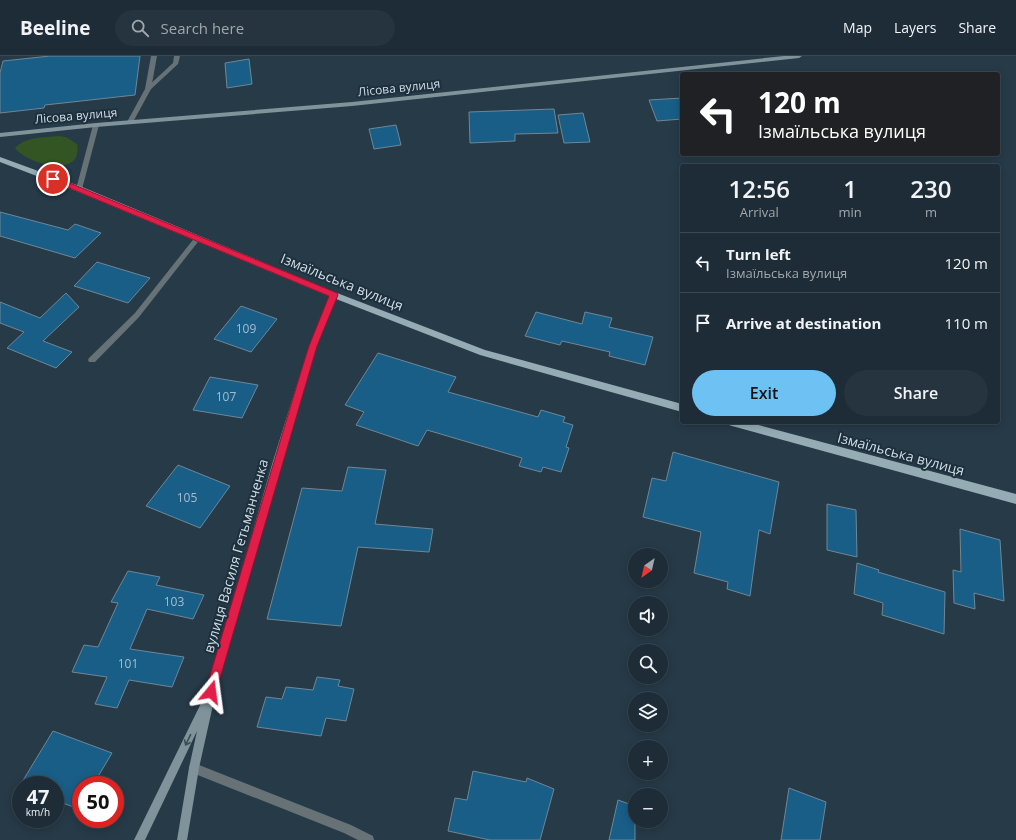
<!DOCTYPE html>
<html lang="en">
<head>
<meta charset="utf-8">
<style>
  body { margin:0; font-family:"Open Sans",sans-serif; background:#25343e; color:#f1f3f6; height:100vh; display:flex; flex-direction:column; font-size:15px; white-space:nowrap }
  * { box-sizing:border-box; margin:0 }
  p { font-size:13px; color:#a0a7ad }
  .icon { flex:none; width:22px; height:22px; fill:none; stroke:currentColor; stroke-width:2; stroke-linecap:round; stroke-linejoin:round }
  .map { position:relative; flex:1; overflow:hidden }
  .panel { position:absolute; left:680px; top:108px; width:320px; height:260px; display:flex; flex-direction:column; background:#1d2c36; border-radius:4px; box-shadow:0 2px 10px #0003,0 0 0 1px #3b4851 }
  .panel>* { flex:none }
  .hud { position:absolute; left:680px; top:16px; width:320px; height:84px; border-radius:4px; box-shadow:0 2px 10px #0003,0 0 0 1px #3b4851; background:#202124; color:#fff; overflow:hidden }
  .needle { width:26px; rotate:214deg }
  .tools { position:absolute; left:628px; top:492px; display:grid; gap:8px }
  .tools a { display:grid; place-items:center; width:40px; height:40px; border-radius:50%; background:#1d2c36; box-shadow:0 2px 10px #0003,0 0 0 1px #3b4851; font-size:20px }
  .speed { position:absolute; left:12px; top:720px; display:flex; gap:8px; font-size:20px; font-weight:700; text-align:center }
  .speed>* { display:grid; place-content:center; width:52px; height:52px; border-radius:50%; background:#1d2c36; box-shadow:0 2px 10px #0003,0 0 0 1px #3b4851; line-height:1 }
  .speed small { font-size:10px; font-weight:400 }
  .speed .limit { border:6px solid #d22; background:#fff; color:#111 }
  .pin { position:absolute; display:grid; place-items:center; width:34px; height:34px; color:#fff; margin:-17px; border:2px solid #fff; border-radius:50%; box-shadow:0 1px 4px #0007 }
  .me { position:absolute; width:44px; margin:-22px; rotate:16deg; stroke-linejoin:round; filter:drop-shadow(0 0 3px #0008) }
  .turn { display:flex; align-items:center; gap:14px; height:84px; padding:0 12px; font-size:18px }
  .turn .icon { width:52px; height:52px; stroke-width:2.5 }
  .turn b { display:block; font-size:28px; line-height:34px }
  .eta { display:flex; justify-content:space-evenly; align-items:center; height:68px; text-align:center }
  .eta b { font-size:24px; font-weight:600; line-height:28px }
  .action { display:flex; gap:8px; margin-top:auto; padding:8px 12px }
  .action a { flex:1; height:46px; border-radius:24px; background:#6dc2f3; color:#111; font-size:16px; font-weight:600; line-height:46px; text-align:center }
  .action a+a { background:#25343e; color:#f1f3f6 }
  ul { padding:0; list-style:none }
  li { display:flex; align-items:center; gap:12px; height:60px; padding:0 12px; border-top:1px solid #3b4851 }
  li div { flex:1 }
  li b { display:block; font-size:15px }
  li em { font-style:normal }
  header { display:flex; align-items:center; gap:24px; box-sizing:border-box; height:56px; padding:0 20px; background:#1d2c36; border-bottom:1px solid #3b4851 }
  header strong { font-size:19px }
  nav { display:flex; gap:22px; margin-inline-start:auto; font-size:14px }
  .search { width:280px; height:36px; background:#25343e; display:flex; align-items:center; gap:10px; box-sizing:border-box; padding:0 14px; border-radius:22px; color:#a0a7ad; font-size:15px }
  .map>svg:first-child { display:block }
</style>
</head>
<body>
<header>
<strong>Beeline</strong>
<div class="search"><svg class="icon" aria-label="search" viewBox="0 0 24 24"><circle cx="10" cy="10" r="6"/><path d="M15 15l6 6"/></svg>Search here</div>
<nav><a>Map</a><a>Layers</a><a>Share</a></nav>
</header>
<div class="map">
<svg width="1016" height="784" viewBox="0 0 1016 784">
  <rect width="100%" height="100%" fill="#273a48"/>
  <path fill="#335423" d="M59,80L66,81L77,88C84,124 27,108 15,92C27,80 43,82 59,80Z"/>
  <g fill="#195e87" stroke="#708695">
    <polygon points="50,0 140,0 135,39 45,49 44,52 0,57 0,17 3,5"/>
    <polygon points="249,3 252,28 227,32 225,7"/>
    <polygon points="682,42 682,63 657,65 649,44"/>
    <polygon points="554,53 558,77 515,78 515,85 470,87 469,56"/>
    <polygon points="583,57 590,86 564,87 558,59"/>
    <polygon points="396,69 401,89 374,93 369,73"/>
    <polygon points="0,156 68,174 75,168 101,177 75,202 0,180"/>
    <polygon points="97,206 150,222 128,247 74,230"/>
    <polygon points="66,237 79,251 43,285 72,296 56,312 7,292 24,276 0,267 0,246 40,262"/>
    <polygon points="241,250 277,263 251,296 214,283"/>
    <polygon points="536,256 582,268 585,256 612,262 609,271 653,281 645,309 609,300 610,296 562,285 560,289 525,280"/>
    <polygon points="378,297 456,321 448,336 538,361 541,354 565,361 563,366 573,369 566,391 569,392 561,416 543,411 541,416 519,410 522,402 427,374 418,390 356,369 364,356 345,349"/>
    <polygon points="210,321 258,329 242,362 193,354"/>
    <polygon points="673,396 779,426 770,478 759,474 750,540 727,533 728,526 694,517 701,476 643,461 652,422 666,425"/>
    <polygon points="178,409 230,430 200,472 146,450"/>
    <polygon points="348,411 386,414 375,468 433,473 429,496 358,491 341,570 267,563 302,432 342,435"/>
    <polygon points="827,448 856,454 857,501 827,494"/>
    <polygon points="960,473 1000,484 1004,545 974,537 975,553 954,547 953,514 961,516"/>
    <polygon points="857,507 879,514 878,516 945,536 944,578 882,559 883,547 854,538"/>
    <polygon points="128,515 160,521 156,529 204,539 193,563 147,553 130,593 184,601 172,631 129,624 117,652 95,648 107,621 72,616 84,589 98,591 118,547 111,546"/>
    <polygon points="317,621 340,624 338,630 354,633 346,665 326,662 321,680 257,671 266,641 282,643 286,631 313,634"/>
    <polygon points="53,675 112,697 93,729 81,729 81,754 55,744 55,729 21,729 21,731 19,731"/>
    <polygon points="473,715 526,726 527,722 554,733 540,784 490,784 448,775 455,742 467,744"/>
    <polygon points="789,732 826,746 820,784 781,784"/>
    <polygon points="618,744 635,750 635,784 609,784"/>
  </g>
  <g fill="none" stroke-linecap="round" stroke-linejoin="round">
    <g fill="#677277" fill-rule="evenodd">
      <polygon points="174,0 180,0 178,8 150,34 146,34 146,32 173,7"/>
      <polygon points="96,67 99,69 82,133 79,135 77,134 76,133 93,69"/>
      <polygon points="196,180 198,180 201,182 139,261 95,306 89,306 88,304 89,302 135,257"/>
    </g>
    <g fill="#677277" fill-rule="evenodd">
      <polygon points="151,0 157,0 151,33 133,66 128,67 127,66 145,33"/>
      <polygon points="194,707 351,769 373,780 374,784 358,784 344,777 190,716 189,712 190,708"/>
    </g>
    <g fill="#81939a" fill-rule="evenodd">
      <polygon points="784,0 802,0 799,2 352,50 96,71 0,81 0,77 96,67 352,46"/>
      <polygon points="334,236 337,239 317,290 281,405 216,636 211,646 213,649 199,712 187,784 177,784 189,712 197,675 145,784 134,784 207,635 273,405 309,290 331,239"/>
    </g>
    <g fill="#95acb5" fill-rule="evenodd">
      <polygon points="0,101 82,131 337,237 485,294 682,348 682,356 480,299 331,241 76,135 0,106"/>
      <polygon points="727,366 747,366 1016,438 1016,448 732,370 729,369"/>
    </g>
  </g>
  <defs><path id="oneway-shaft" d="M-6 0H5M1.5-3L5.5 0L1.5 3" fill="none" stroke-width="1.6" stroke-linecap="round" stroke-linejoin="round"/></defs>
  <use stroke="#3b4e59" href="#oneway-shaft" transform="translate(188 684) rotate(116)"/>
  <polygon fill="#e11d48" stroke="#92132f" points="50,121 55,121 337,237 338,239 317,290 216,636 215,640 211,642 207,640 205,636 300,319 309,290 329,240 50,124"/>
  <g text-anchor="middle" stroke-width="4" stroke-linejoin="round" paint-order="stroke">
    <g font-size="12" fill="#d2dde6" stroke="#1d303d">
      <text transform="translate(399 32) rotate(-6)" y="4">Лісова вулиця</text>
      <text transform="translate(76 60) rotate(-5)" y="4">Лісова вулиця</text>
    </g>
    <g font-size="12" fill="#a4bdce">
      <text x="246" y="277">109</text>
      <text x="226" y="345">107</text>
      <text x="187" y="446">105</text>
      <text x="174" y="550">103</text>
      <text x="128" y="612">101</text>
    </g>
    <g font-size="14" fill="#d2dde6" stroke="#1d303d">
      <text transform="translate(342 226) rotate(22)" y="5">Ізмаїльська вулиця</text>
      <text transform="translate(901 398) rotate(15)" y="5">Ізмаїльська вулиця</text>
      <text transform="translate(236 500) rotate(-74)" y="5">вулиця Василя Гетьманченка</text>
    </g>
  </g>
</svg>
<div class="tools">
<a><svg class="needle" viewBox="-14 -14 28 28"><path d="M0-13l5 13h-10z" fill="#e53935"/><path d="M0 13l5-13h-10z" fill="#a0a7ad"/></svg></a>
<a><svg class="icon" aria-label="sound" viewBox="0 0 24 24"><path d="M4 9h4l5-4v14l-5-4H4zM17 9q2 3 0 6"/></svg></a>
<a><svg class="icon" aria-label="search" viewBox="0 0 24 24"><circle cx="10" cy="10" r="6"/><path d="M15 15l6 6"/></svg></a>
<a><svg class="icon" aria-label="layers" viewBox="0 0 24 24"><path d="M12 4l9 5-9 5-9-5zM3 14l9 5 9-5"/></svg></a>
<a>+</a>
<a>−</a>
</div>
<div class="speed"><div>47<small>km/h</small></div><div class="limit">50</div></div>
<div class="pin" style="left:53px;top:123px;background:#d93025"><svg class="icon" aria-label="arrive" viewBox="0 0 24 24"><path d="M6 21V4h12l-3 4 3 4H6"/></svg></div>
<svg class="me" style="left:211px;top:636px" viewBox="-20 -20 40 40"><path d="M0-17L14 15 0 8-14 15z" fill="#e11d48" stroke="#fff" stroke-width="4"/></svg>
<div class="hud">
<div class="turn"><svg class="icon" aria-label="left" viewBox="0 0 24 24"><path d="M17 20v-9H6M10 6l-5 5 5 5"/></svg><div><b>120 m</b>Ізмаїльська вулиця</div></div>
</div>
<section class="panel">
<div class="eta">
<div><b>12:56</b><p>Arrival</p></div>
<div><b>1</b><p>min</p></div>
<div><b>230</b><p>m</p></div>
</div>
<ul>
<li><svg class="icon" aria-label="left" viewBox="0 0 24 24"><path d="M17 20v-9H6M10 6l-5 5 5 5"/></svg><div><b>Turn left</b><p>Ізмаїльська вулиця</p></div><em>120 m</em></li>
<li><svg class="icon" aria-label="arrive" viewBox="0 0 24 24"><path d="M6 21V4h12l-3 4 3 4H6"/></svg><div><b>Arrive at destination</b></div><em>110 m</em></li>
</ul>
<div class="action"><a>Exit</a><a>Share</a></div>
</section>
</div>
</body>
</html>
